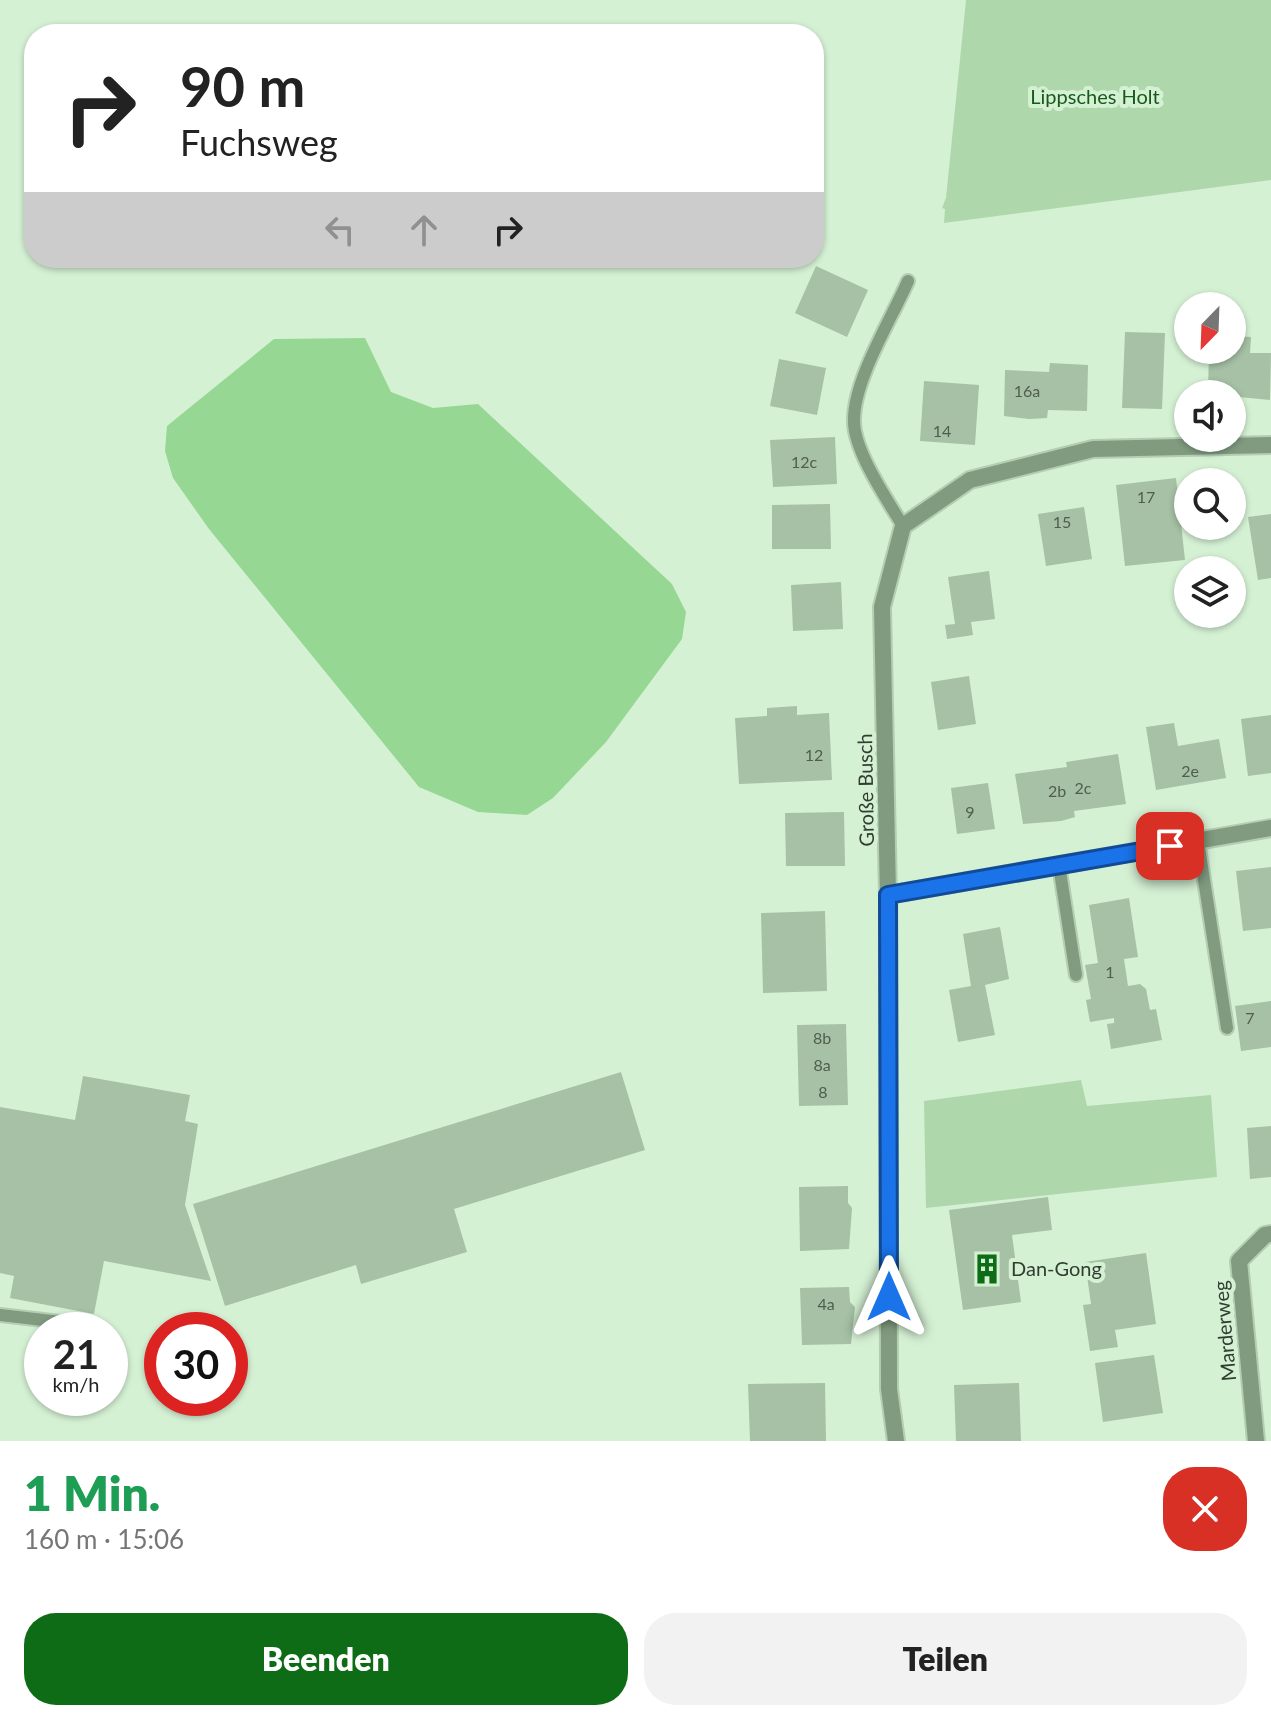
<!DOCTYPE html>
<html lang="de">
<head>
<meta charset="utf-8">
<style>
  body { margin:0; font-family:Lato,sans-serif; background:#f2f2f2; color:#222; height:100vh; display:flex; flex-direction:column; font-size:30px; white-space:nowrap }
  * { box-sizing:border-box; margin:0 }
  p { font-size:26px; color:#767676 }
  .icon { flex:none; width:44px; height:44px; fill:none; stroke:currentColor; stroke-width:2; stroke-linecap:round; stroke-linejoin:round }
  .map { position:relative; height:1441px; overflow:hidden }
  .details { display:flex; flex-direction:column; background:#fff; flex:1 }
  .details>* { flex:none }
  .top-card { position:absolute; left:24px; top:24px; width:800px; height:244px; border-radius:32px; box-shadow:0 2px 6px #0004; background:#fff; color:#222; overflow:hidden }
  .needle { width:52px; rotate:203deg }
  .fabs { position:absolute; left:1174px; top:292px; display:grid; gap:16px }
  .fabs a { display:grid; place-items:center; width:72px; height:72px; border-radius:50%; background:#fff; box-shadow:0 2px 6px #0004; font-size:40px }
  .speed { position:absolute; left:24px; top:1312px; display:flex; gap:16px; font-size:40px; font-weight:700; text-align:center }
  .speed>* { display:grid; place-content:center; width:104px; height:104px; border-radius:50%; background:#fff; box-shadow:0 2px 6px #0004; line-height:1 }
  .speed small { font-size:20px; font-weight:400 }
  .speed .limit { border:12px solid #d22; background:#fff; color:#111 }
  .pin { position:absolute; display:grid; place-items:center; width:68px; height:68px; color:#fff; margin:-34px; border-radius:16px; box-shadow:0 4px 12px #0006 }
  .me { position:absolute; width:88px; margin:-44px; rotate:0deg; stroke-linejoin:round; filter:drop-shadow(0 0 6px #0008) }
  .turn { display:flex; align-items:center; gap:28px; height:168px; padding:0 24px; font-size:36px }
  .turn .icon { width:104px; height:104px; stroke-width:2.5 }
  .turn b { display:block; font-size:56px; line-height:68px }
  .lanes { display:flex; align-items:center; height:76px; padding:0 24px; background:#0003; justify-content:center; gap:40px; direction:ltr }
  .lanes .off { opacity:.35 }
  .round { display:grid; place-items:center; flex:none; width:84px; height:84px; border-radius:32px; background:#f2f2f2 }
  .headline { display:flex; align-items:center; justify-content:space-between; height:136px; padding:0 24px }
  h1 { font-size:48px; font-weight:800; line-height:60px; color:#1e9e55 }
  .action { display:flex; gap:16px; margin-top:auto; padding:16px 24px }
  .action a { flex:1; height:92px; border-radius:32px; background:#0e6c17; color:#fff; font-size:32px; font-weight:800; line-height:92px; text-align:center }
  .action a+a { background:#f2f2f2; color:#222 }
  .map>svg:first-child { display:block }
</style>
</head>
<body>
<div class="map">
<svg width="1271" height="1441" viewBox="0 0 1271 1441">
  <rect width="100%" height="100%" fill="#d5f1d4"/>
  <g fill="#aed8ac">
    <polygon points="966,0 1271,0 1271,180 944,223 945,209 942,208 946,198"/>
    <polygon points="1081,1080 1087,1106 1211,1095 1217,1177 926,1208 924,1101"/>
  </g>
  <polygon fill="#96d794" points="365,338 391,392 433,408 478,404 672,584 686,612 682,639 606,742 553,798 527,815 478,812 419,787 209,529 173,478 165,451 167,426 274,339"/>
  <g fill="#a6c1a5">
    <polygon points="816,266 868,290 847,337 795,313"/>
    <polygon points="1125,332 1165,333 1162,409 1122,408"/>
    <polygon points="1232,336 1251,337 1250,353 1271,353 1270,400 1208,394 1209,350 1232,350"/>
    <polygon points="779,359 826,368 817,415 770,406"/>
    <polygon points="1050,363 1088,365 1087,411 1048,410 1047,418 1029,419 1004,416 1005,370 1049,372"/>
    <polygon points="924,381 979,385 975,445 920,441"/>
    <polygon points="835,437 837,484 773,487 770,440"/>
    <polygon points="1176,478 1185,560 1125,566 1116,485"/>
    <polygon points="830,504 831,549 772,549 772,505"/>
    <polygon points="1084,507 1092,559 1046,566 1038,514"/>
    <polygon points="1271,514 1271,578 1258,580 1248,517"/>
    <polygon points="989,571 995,619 971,622 973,635 947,639 945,625 955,624 948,577"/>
    <polygon points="841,582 843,629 793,631 791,585"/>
    <polygon points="969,676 976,724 938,730 931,682"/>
    <polygon points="797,706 797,715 829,713 832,780 739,784 735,718 767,716 767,708"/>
    <polygon points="1271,715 1271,773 1248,776 1241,719"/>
    <polygon points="1174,723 1178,746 1219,739 1226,778 1156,790 1146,727"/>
    <polygon points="1118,754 1126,804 1074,811 1075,817 1061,821 1023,824 1015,774 1067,767 1066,762"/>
    <polygon points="988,783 995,829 957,834 951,788"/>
    <polygon points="844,812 845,866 786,866 785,813"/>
    <polygon points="1271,867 1271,928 1243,931 1236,871"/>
    <polygon points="1129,898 1138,957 1124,959 1128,986 1140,984 1146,989 1150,1010 1156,1009 1162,1040 1111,1049 1107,1024 1114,1023 1114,1018 1090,1022 1086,1000 1091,999 1085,965 1098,963 1089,905"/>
    <polygon points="825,911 827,991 763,993 761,913"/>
    <polygon points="1000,927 1009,979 985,985 995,1035 958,1042 949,990 971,986 963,934"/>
    <polygon points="1271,1001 1271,1047 1241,1051 1235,1006"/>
    <polygon points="846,1024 848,1105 799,1106 797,1025"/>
    <polygon points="621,1072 645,1150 454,1209 467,1252 361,1284 356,1265 225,1306 193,1204"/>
    <polygon points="83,1076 190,1095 185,1121 198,1124 185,1205 211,1281 104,1261 94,1314 10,1298 14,1276 0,1273 0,1107 75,1120"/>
    <polygon points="1271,1126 1271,1177 1250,1179 1247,1128"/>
    <polygon points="848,1186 848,1203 852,1208 849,1249 800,1251 799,1187"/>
    <polygon points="1048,1197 1052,1230 1012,1235 1021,1302 963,1310 949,1210"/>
    <polygon points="1146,1253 1156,1324 1115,1330 1118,1347 1090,1351 1083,1305 1091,1304 1085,1262"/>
    <polygon points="849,1287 850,1302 855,1307 851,1344 802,1345 800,1288"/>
    <polygon points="1154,1355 1163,1413 1103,1422 1095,1363"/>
    <polygon points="825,1383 826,1441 750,1441 748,1384"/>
    <polygon points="1019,1383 1021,1441 956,1441 954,1385"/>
  </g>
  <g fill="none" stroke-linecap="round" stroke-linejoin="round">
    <g stroke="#b4cdb3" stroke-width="16">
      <g id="lane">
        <path d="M903,526C888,501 853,450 854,420C854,379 891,320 908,281"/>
        <polyline points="1198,841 1227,1028"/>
        <polyline points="1059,865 1076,975"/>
        <polyline points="0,1315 95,1326"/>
      </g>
    </g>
    <g stroke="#b4cdb3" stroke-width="20">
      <g id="street">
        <polyline points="888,895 1271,828"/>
        <polyline points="896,1441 889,1389 888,895 882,607 903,526 970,480 1093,449 1271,445"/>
        <polyline points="1256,1441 1239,1261 1265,1235 1271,1234"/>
      </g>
    </g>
    <use href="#lane" stroke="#809b7f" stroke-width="12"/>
    <use href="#street" stroke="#809b7f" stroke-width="16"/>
  </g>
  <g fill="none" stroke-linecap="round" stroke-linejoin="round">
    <g stroke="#114b97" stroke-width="20">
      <polyline id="route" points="889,1297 888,895 1170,846"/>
    </g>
    <use href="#route" stroke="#1a73e8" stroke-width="14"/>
  </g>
  <defs>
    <g id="building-bare" transform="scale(2.4)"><path d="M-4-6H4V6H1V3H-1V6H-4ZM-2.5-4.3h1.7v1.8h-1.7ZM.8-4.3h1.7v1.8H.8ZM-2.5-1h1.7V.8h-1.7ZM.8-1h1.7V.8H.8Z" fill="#0e6c17" stroke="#d5f1d4" stroke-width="2.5" paint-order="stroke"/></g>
  </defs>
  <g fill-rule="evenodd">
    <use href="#building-bare" x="987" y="1269"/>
  </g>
  <g text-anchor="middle" stroke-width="8" stroke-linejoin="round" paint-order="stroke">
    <g font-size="16" fill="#4f5e4e">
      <text x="1027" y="397">16a</text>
      <text x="942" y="437">14</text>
      <text x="804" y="468">12c</text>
      <text x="1146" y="503">17</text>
      <text x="1062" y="528">15</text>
      <text x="814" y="761">12</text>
      <text x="1190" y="777">2e</text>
      <text x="1083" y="794">2c</text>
      <text x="1057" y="797">2b</text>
      <text x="970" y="818">9</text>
      <text x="1110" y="978">1</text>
      <text x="1250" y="1024">7</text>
      <text x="822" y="1044">8b</text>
      <text x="822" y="1071">8a</text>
      <text x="823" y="1098">8</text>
      <text x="826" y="1310">4a</text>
    </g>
    <g font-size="20" fill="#18591b" stroke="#d5f1d4">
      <text x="1095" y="104">Lippsches Holt</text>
    </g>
    <g font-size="20" fill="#323d31" stroke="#d5f1d4">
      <text transform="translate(866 790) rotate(-91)" y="7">Große Busch</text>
      <text transform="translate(1225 1331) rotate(-95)" y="7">Marderweg</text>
    </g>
    <g font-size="20" fill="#323d31" stroke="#d5f1d4" text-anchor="start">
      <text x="1011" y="1276">Dan-Gong</text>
    </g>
  </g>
</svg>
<div class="fabs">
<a><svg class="needle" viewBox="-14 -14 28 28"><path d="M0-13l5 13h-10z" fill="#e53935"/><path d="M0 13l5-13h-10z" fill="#767676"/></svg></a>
<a><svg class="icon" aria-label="sound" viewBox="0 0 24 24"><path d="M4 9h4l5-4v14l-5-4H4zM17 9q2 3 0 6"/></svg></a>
<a><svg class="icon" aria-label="search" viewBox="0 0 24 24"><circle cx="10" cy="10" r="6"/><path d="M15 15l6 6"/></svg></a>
<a><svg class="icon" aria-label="layers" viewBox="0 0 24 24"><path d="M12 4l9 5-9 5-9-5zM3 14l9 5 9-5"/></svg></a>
</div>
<div class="speed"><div>21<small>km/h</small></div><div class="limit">30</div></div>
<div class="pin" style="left:1170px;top:846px;background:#d93025"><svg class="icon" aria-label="arrive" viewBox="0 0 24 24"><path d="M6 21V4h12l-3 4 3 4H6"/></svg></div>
<svg class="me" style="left:889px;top:1297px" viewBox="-20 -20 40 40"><path d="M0-17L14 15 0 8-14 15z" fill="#1a73e8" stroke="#fff" stroke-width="4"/></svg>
<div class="top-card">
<div class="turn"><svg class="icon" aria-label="right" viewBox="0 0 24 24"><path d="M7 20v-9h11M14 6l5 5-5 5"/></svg><div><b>90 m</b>Fuchsweg</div></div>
<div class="lanes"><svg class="icon off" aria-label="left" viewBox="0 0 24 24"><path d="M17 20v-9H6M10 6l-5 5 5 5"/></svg><svg class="icon off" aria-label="ahead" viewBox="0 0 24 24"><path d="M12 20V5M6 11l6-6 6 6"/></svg><svg class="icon" aria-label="right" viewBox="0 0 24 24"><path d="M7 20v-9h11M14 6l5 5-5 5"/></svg></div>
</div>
</div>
<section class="details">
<div class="headline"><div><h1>1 Min.</h1><p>160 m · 15:06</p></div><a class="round" style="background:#d93025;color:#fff"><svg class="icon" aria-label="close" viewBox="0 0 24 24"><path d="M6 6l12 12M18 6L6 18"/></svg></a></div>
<div class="action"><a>Beenden</a><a>Teilen</a></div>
</section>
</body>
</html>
